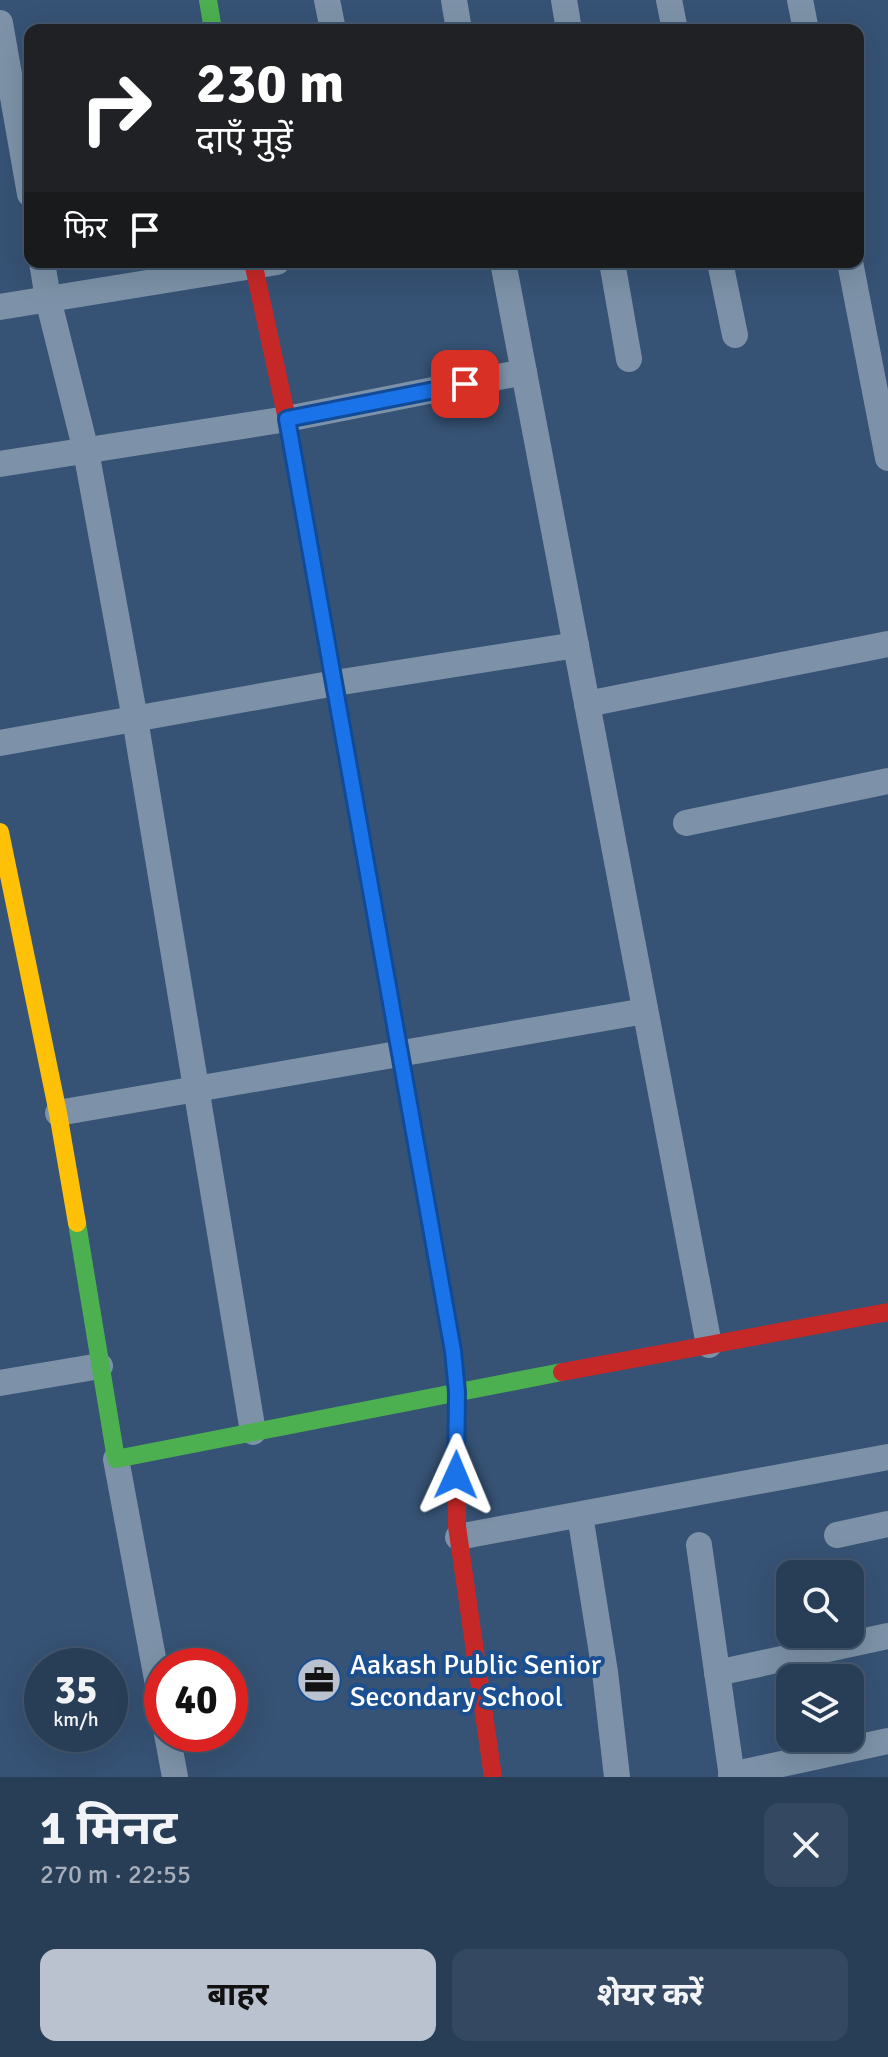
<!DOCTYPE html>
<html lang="hi">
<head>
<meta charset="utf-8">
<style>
  body { margin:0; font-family:Signika,"Noto Sans Devanagari",sans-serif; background:#344961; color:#f1f3f6; height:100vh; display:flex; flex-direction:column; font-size:30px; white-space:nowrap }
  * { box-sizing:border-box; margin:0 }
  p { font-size:26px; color:#a5aeba }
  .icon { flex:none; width:44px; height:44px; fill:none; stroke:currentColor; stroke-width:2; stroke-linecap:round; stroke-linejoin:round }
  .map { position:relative; height:1777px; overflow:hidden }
  .details { display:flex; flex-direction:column; background:#283e57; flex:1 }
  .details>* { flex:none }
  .guide { position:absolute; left:24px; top:24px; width:840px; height:244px; border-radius:16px; box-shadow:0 8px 32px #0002,0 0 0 2px #44576d; background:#202124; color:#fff; overflow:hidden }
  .fabs { position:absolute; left:776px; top:1560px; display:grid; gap:16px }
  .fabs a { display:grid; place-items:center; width:88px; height:88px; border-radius:16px; background:#283e57; box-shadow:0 8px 32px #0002,0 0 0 2px #44576d; font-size:40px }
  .speed { position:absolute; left:24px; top:1648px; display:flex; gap:16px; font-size:40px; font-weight:700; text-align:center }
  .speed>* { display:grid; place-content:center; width:104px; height:104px; border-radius:50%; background:#283e57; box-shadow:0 8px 32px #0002,0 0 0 2px #44576d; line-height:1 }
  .speed small { font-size:20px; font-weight:400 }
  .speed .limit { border:12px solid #d22; background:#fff; color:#111 }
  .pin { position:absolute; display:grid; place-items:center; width:68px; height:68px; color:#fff; margin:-34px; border-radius:16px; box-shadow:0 4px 12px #0006 }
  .me { position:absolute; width:88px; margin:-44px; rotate:1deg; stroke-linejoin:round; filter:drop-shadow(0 0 6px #0008) }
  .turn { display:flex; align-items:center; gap:28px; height:168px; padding:0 40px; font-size:36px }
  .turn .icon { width:104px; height:104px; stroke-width:2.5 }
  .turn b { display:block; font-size:56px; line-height:68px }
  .then { display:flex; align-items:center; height:76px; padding:0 40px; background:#0003; gap:16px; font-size:30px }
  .round { display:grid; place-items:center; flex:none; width:84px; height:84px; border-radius:16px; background:#344961 }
  .head { display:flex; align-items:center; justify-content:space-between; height:136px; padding:0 40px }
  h1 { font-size:48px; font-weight:700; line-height:60px }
  .primary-button { display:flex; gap:16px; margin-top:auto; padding:16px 40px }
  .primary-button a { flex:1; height:92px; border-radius:16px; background:#b9c2ce; color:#111; font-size:32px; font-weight:700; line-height:92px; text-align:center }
  .primary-button a+a { background:#344961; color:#f1f3f6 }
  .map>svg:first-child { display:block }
</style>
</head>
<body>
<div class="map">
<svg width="888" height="1777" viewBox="0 0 888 1777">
  <rect width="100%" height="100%" fill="#365274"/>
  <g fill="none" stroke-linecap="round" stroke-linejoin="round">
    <g stroke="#7d92a8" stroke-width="26">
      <polyline points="327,0 333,30"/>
      <polyline points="454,0 459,30"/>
      <polyline points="564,0 569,30"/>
      <polyline points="669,0 675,30"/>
      <polyline points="800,0 806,30"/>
      <polyline points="0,23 30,194"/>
      <polyline points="42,262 48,299 86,451 135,719 253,1432"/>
      <polyline points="503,262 709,1345"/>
      <polyline points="612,262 629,359"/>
      <polyline points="720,262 735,335"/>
      <polyline points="850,262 888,458"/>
      <polyline points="0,307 277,262"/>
      <polyline points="0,464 287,419 524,372"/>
      <polyline points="587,704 888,644"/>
      <polyline points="0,743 335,683 576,645"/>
      <polyline points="686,823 888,781"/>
      <polyline points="58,1113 645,1011"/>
      <polyline points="0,1383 100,1366"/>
      <polyline points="116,1459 162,1706"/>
      <polyline points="580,1515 605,1672 617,1777"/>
      <polyline points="837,1535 888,1524"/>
      <polyline points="458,1537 888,1457"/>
      <polyline points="699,1545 732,1777"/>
      <polyline points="717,1673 888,1636"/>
      <polyline points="167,1734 175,1777"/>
      <polyline points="731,1775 888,1741"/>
    </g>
    <g stroke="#4caf50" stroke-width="18">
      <polyline points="208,0 213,30"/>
      <polyline points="362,838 453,1351 457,1392 457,1499"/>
      <polyline points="77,1223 116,1459 562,1372"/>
    </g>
    <polyline stroke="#ffc107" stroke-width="18" points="0,832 58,1113 77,1223"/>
    <g stroke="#c62828" stroke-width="18">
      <polyline points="253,262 287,419 362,838"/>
      <polyline points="562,1372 888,1312"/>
      <polyline points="457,1499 457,1526 493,1777"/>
    </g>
  </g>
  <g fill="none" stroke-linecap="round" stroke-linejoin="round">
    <g stroke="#114b97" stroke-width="20">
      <polyline id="route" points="456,1475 457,1392 453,1351 287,419 465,384"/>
    </g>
    <use href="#route" stroke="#1a73e8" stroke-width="14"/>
  </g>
  <defs>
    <g id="office-disc" transform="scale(2.3)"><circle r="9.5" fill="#b9c2ce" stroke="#1b4f8f"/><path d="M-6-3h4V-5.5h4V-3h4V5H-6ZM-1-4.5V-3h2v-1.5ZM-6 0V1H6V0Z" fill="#111"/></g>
  </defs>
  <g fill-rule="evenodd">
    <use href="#office-disc" x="319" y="1680"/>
  </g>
  <g text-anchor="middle" stroke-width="8" stroke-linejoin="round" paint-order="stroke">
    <g font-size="28" fill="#fff" stroke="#1b4f8f" text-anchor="start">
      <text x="350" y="1674">Aakash Public Senior<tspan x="350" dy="32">Secondary School</tspan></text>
    </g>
  </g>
</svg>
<div class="fabs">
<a><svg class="icon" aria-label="search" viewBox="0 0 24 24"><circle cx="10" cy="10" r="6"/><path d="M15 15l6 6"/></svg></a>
<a><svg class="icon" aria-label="layers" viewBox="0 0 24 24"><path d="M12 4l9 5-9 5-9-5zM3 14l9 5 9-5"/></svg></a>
</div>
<div class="speed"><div>35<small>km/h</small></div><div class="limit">40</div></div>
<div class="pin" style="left:465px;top:384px;background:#d93025"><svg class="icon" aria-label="arrive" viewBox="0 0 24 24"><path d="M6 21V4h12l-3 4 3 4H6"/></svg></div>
<svg class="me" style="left:456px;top:1475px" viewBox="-20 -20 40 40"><path d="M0-17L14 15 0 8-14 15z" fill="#1a73e8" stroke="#fff" stroke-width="4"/></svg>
<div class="guide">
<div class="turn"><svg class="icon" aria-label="right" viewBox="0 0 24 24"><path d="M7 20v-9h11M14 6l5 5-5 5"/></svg><div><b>230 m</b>दाएँ मुड़ें</div></div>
<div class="then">फिर<svg class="icon" aria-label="arrive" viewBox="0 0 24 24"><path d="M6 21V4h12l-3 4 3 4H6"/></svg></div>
</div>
</div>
<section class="details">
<div class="head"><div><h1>1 मिनट</h1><p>270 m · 22:55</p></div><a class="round"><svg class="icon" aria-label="close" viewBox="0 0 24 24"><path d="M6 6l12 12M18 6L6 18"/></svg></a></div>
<div class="primary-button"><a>बाहर</a><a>शेयर करें</a></div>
</section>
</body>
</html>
